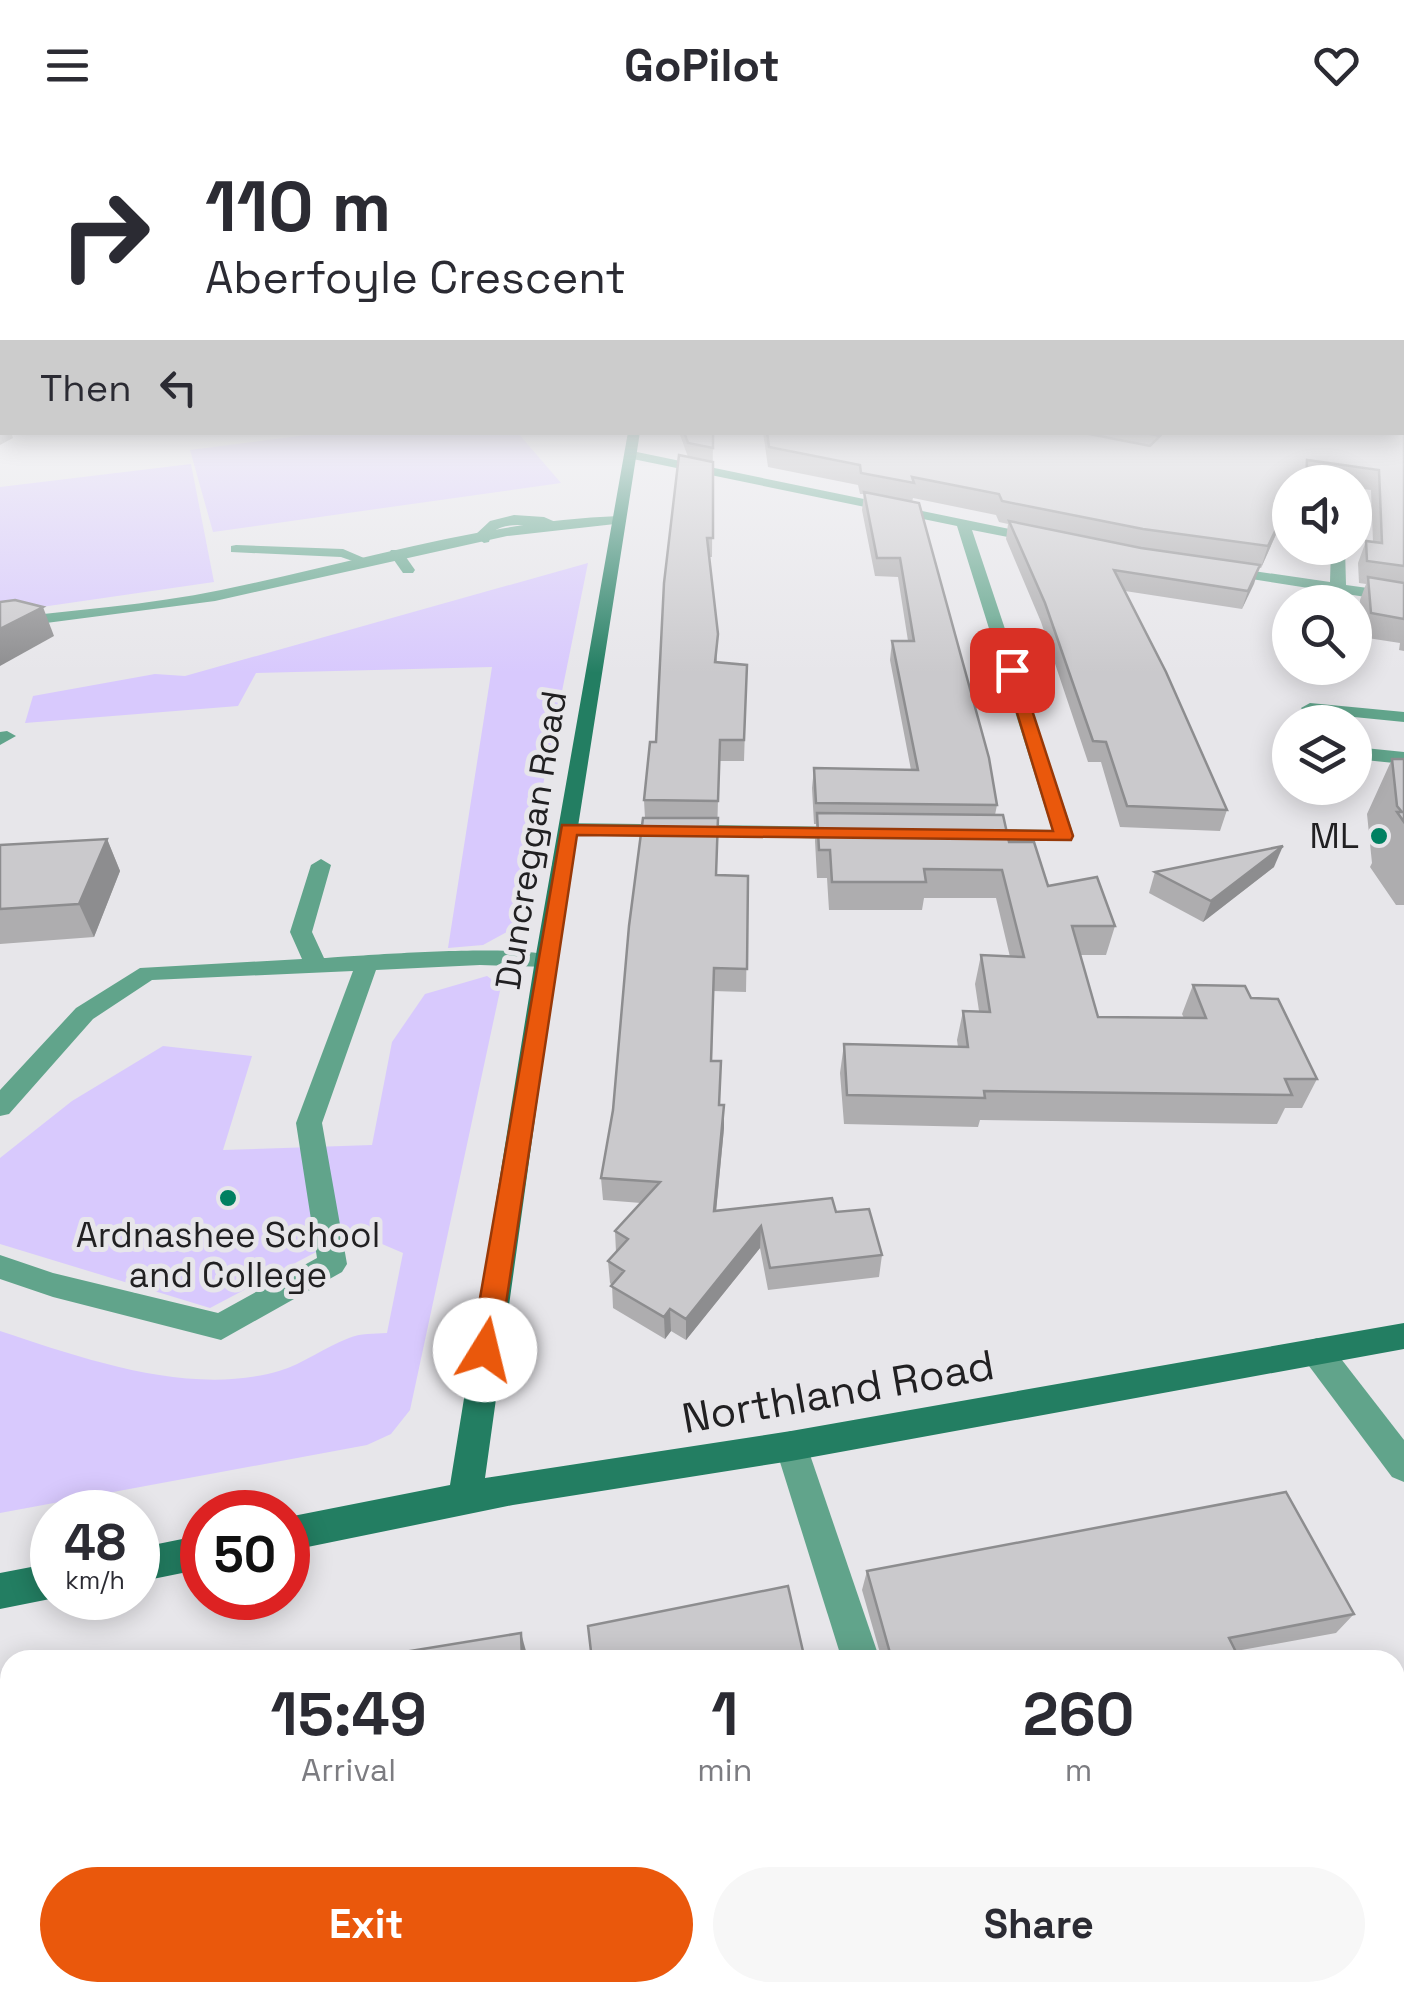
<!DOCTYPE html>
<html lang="en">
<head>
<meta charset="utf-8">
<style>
  body { margin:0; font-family:"Space Grotesk",sans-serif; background:#f7f7f7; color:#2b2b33; height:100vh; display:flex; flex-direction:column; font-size:38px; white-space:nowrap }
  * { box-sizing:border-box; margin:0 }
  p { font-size:32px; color:#7c7c81 }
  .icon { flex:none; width:55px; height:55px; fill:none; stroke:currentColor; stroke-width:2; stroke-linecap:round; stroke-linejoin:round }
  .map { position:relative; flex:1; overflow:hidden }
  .sheet { position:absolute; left:0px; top:1520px; width:1405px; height:352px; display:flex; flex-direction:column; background:#fff; border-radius:30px 30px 0 0; box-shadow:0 5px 25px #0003 }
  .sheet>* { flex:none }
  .top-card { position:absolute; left:0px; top:0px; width:1405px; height:305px; box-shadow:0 5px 25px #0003; background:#fff; color:#2b2b33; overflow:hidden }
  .fabs { position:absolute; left:1272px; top:335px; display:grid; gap:20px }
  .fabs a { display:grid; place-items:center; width:100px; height:100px; border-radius:50%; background:#fff; box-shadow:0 5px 25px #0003; font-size:50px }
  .speed { position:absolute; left:30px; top:1360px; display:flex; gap:20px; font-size:50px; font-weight:700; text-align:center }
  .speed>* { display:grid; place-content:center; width:130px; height:130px; border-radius:50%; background:#fff; box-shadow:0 5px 25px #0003; line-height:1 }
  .speed small { font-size:25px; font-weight:400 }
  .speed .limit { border:15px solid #d22; background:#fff; color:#111 }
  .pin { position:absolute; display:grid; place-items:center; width:85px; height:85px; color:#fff; margin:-42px; border-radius:20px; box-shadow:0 5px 15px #0006 }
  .me { position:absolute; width:110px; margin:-55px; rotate:9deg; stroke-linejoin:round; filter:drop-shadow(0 0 8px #0008) }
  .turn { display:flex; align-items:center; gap:35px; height:210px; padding:0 40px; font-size:45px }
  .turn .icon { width:130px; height:130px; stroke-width:2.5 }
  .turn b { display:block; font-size:70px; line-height:85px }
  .then { display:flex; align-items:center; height:95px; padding:0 40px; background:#0003; gap:20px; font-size:38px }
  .eta { display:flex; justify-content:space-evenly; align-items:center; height:170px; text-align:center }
  .eta b { font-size:60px; font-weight:700; line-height:70px }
  .action { display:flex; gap:20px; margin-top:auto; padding:20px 40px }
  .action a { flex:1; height:115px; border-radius:60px; background:#ea580c; color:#fff; font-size:40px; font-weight:700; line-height:115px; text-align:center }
  .action a+a { background:#f7f7f7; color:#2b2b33 }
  header { display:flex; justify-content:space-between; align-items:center; height:130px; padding:0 40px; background:#fff; font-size:45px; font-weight:700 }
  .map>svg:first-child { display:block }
</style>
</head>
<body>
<header><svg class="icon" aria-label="menu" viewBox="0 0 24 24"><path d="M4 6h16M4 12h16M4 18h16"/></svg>GoPilot<svg class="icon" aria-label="heart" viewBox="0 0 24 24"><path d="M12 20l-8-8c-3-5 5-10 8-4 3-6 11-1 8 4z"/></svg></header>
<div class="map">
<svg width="1404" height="1871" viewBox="0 0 1404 1871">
  <rect width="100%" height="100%" fill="#e7e6ea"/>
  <g fill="#d8c9fd">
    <polygon points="330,302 518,303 561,353 213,402 190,320"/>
    <polygon points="191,334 214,452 0,483 0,357"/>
    <polygon points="588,433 514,798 483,815 448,818 492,537 256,543 238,576 25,593 33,566 155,544 185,546"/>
    <path d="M487,846L501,856L410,1280L391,1304L367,1315L0,1383V1201C85,1229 190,1267 279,1241C303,1234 325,1217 349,1208C360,1203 374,1204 387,1203L403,1123L354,1102L210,1178L0,1114V1028L72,971L163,916L252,926L223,1020L372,1015L392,912L425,864Z"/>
  </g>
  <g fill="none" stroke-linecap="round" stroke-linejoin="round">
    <g fill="#61a48b" fill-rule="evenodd">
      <path d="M514,385L544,387L560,394C542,404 518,386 492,402L489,412L484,413L474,406L490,391Z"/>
      <polygon points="236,415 343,419 371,431 364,435 341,427 231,422 231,416"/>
      <polygon points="391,420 401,420 415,440 413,443 403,443 389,423"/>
      <polygon points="1310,573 1404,582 1404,592 1304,582 1301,578"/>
      <polygon points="7,601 16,606 0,615 0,602"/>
      <polygon points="1355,617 1404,622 1404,634 1355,629"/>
      <path d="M321,729L331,735L312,802L324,828C359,826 541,811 557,830L546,837L480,835L376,840L322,993L347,1134L342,1142L221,1210L53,1167L0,1149V1125L53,1143L218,1183L317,1128L296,993L353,841L152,850L93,889L9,984L0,986V960L76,878L140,838L302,829L290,802L311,735Z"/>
    </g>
    <g fill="#61a48b" fill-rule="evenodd">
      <polygon points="632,321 1043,406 1043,412 1038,413 972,400 1074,706 1071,710 973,711 963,705 973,699 1052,700 957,396 628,328"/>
      <path d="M619,386L626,390L624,393L507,406L215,471L0,499V489C73,480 149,475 221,460C353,433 484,391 619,386Z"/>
      <polygon points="1331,418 1345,418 1346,455 1404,463 1404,473 1226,445 1219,441 1226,437 1330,452"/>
      <polygon points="569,693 849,697 859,703 849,709 562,703 559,699"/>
      <polygon points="1317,1208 1328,1212 1404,1310 1404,1352 1392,1347 1306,1232 1302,1222 1306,1212"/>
      <polygon points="791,1301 803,1305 807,1316 880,1530 842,1530 775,1316 779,1305"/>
      <polygon points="946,1862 990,1862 993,1871 949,1871"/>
    </g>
    <g fill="#237e62" fill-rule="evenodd">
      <polygon points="628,302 640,302 557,830 485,1348 791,1301 1404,1193 1404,1219 791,1331 513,1375 288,1421 288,1387 450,1355 535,830"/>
      <polygon points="202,1405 202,1439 138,1452 138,1418"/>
      <polygon points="52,1433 55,1468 0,1479 0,1443"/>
    </g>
  </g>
  <g fill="#aeadaf">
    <polygon points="1404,297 1404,521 1399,520 1400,513 1361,507 1360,470 1366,454 1359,453 1358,433 1366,411 1373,412 1371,360 1355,358 1355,352 1319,352 1306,351 1290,352 1290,392 1282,391 1261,438 1259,438 1242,479 1125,461 1227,680 1220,701 1120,697 1101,632 1088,632 1041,492 1006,409 1008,394 999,392 996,385 913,368 912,372 997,675 995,685 1009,712 1048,756 1115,796 1106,825 1080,825 1098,887 1184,888 1182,884 1193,855 1251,868 1317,949 1302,978 1285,978 1277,994 980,990 978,997 844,994 840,943 844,914 958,917 957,910 963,881 979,881 975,854 981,825 1010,827 996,768 924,768 922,780 829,780 827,748 817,748 815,711 816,694 814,694 812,658 814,638 911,640 890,530 892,511 908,511 898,447 875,446 862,380 864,364 860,364 858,355 768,337 763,302 1402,302"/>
    <polygon points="679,302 713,302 712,427 709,427 717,532 747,535 744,631 719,631 716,745 748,746 746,862 713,861 712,931 724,998 716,1080 836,1082 882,1125 879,1147 768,1160 760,1118 686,1210 671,1201 665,1209 613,1178 612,1155 610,1153 608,1131 616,1122 615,1101 641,1073 603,1070 601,1048 613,980 645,688 644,670 656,612 688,327"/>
    <polygon points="1392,629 1404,629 1404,775 1396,775 1370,737 1372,733 1367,684"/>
    <polygon points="107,709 120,741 94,807 0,814 0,715"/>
    <polygon points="1274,737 1203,792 1149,763 1155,742"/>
    <polygon points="867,1441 1354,1484 1336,1503 1236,1521 1240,1530 882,1530 862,1460"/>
    <polygon points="1005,1862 1102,1862 1107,1871 1008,1871"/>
  </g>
  <g fill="#8d8d8f">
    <polygon points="2,284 2,302 11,302 13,308 0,315 0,286"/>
    <polygon points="1289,370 1282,391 1261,438 1268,416"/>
    <polygon points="1260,435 1254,454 1242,479 1248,461"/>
    <polygon points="43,477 54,506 0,536 0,499"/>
    <polygon points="107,709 120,741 94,807 79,774"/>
    <polygon points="1283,716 1274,737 1203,792 1211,771"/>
    <polygon points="724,975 724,998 714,1103 714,1081"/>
    <polygon points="761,1096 760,1118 686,1210 686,1189"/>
    <polygon points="670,1179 671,1201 665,1209 664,1187"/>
    <polygon points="521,1503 526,1521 526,1530 522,1530"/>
    <polygon points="552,1862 555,1862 560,1871 552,1871"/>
  </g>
  <g fill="#cac9cc" stroke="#8d8d8f" stroke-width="2.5">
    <polygon points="1402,295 1404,297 1404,436 1367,431 1366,411 1382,413 1379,340 1307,330 1306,352 1290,352 1290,370 1268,416 1143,399 1002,371 999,364 912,347 914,353 861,343 860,335 769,317 767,302 1079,302 1150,316 1160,306 1142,302 1402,302"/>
    <polygon points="684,302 713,302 713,318 688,313"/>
    <polygon points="679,325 713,332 713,408 707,408 718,504 715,532 747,535 744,610 720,610 718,671 644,670 650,612 656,612 664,453"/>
    <polygon points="864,362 919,373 989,628 997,675 816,673 814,638 918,640 892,511 914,511 900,428 877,428"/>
    <polygon points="1009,391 1141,418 1260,435 1248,461 1114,440 1166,542 1227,680 1127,676 1106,612 1093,611 1045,473"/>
    <polygon points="1368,447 1404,453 1404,489 1371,483"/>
    <polygon points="15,470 43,477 0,499 0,472"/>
    <polygon points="1392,629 1404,629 1404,692 1397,682 1402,682 1397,676"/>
    <polygon points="817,683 1003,685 1009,712 1034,712 1048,756 1097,747 1115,796 1072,796 1098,887 1206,888 1193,855 1245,856 1251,868 1278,869 1317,949 1285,949 1292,965 984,961 985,968 847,965 844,914 968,917 963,881 990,882 981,825 1024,827 1002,740 924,739 926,752 832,752 830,720 819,720"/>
    <polygon points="643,688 718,688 716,745 748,746 747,839 714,838 711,931 721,931 719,975 724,975 714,1081 832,1068 836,1082 869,1079 882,1125 770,1138 761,1096 686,1189 670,1179 664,1187 611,1156 624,1141 608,1131 628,1109 615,1101 660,1052 601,1048 613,980 629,796"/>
    <polygon points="107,709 79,774 0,779 0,715"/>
    <polygon points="1283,716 1211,771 1155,742"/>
    <polygon points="1286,1362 1354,1484 1229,1508 1240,1530 892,1530 867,1441"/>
    <polygon points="788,1456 805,1530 592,1530 588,1496"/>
    <polygon points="521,1503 522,1530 355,1530"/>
    <polygon points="517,1862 552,1862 552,1871 479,1871"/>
    <polygon points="1019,1862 1102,1862 1107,1871 1022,1871"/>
  </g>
  <linearGradient id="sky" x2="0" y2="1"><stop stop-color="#8ea5e4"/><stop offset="0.52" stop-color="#f4f4f6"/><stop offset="1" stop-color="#f4f4f6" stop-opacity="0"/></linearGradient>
  <rect width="1404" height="543" fill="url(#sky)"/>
  <polygon fill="#ea580c" stroke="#983908" stroke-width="2.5" points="1012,535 1019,540 1073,706 1071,710 577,705 499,1220 495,1229 485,1233 475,1229 471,1220 562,695 1053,701 1004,540"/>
  <g fill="#008061" stroke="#e7e6ea" stroke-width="4">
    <circle cx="1379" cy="706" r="10"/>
    <circle cx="228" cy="1068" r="10"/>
  </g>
  <g text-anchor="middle" stroke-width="10" stroke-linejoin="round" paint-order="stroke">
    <g font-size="35" fill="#212022" stroke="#e7e6ea" text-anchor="end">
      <text x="1359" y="718">ML</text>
      <text x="228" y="1117" text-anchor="middle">Ardnashee School<tspan x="228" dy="40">and College</tspan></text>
    </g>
    <g font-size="35" fill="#212022" stroke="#e7e6ea">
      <text transform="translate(531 710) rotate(-81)" y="12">Duncreggan Road</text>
    </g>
    <g font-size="42" fill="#212022" stroke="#e7e6ea">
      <text transform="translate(838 1261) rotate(-10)" y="15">Northland Road</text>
    </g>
  </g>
</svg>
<div class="fabs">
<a><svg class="icon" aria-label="sound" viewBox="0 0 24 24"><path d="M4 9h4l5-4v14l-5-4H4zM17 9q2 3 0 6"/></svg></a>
<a><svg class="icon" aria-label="search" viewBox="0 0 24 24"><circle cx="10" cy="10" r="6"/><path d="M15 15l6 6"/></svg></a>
<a><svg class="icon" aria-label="layers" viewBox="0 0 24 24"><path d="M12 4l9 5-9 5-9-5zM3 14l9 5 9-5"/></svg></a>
</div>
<div class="speed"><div>48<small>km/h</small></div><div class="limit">50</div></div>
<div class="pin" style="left:1012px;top:540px;background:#d93025"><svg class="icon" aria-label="arrive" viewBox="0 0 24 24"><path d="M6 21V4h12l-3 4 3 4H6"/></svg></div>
<svg class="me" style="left:485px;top:1220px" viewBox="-20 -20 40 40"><circle r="19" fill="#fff"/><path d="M0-13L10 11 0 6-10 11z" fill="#ea580c"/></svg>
<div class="top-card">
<div class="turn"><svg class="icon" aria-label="right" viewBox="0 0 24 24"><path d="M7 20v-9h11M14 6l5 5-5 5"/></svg><div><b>110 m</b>Aberfoyle Crescent</div></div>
<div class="then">Then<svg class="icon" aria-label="left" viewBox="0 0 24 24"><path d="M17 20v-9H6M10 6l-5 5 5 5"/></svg></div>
</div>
<section class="sheet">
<div class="eta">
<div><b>15:49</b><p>Arrival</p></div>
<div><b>1</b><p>min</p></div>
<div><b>260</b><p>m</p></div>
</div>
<div class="action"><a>Exit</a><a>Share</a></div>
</section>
</div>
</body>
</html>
